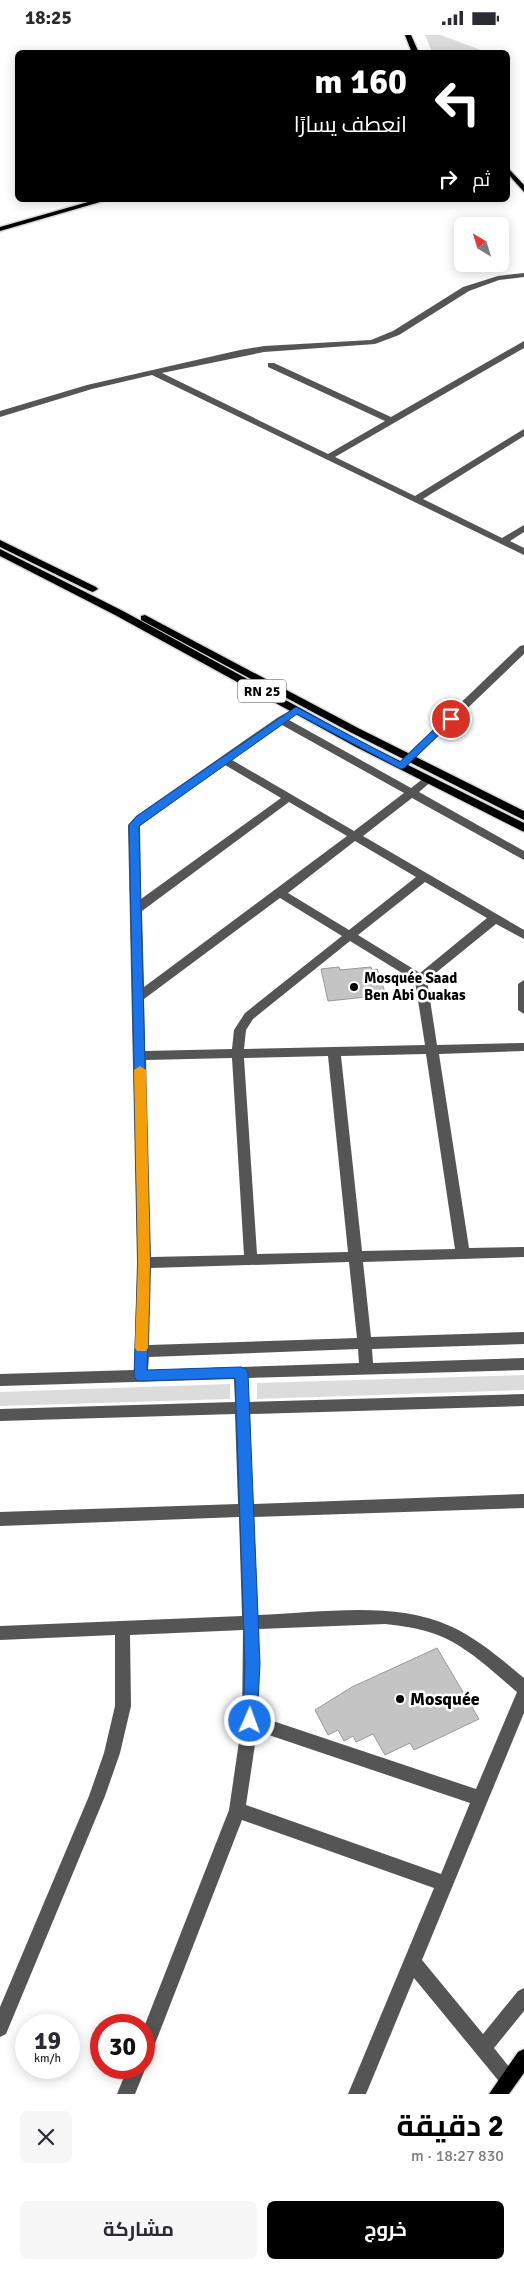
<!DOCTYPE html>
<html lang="ar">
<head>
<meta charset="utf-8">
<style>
  body { margin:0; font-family:Signika,Cairo,sans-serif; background:#f7f7f7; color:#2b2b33; direction:rtl; height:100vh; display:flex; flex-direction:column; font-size:19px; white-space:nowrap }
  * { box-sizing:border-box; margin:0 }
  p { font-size:16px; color:#7c7c81 }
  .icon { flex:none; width:28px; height:28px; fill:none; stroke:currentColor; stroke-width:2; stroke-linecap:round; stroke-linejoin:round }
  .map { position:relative; height:2059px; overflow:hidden; direction:ltr }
  .drawer { display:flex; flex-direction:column; background:#fff; flex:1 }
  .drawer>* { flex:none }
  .top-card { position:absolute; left:15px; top:15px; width:495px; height:152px; border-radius:8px; box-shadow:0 2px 12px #0003; direction:rtl; background:#000; color:#fff; overflow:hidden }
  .needle { width:32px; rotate:322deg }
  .tools { position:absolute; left:454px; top:182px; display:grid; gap:10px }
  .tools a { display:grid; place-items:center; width:55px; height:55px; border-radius:8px; background:#fff; box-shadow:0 2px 12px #0003; font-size:25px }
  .speed { position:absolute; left:15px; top:1979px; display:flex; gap:10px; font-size:25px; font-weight:700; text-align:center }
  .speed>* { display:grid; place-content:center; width:65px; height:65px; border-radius:50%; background:#fff; box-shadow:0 2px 12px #0003; line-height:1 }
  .speed small { font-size:12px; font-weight:400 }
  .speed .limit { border:8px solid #d22; background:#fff; color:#111 }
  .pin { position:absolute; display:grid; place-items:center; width:42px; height:42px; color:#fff; margin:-21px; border:2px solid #fff; border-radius:50%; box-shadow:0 1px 5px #0007 }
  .me { position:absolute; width:55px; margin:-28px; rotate:2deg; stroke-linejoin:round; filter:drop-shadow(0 0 4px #0008) }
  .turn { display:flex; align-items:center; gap:18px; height:105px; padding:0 20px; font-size:22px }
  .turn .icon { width:65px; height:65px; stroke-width:2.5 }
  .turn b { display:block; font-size:35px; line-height:42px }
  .then { display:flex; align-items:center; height:48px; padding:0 20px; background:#0003; gap:10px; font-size:19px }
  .round { display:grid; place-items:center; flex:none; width:52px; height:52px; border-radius:8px; background:#f7f7f7 }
  .overview { display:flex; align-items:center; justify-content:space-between; height:85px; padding:0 20px }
  h1 { font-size:30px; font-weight:700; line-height:38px; color:#000 }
  .button { display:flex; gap:10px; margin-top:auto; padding:10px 20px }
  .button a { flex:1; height:58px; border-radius:8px; background:#000; color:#fff; font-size:20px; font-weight:700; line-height:58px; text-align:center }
  .button a+a { background:#f7f7f7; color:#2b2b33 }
  .status { display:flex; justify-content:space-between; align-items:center; height:35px; padding:0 25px; background:#fff; direction:ltr }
  .status svg { height:14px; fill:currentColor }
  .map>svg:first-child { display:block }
</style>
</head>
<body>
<div class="status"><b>18:25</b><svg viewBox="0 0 49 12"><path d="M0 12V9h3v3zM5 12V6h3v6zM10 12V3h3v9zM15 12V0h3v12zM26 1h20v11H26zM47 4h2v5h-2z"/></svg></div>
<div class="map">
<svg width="524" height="2059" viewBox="0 0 524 2059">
  <rect width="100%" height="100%" fill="#fff"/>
  <g fill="#dcdcdc">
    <polygon points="425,0 441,0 486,17 432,17"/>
    <polygon points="524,1340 524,1355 257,1364 257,1348"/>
    <polygon points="230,1349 230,1364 0,1371 0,1357"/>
  </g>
  <g fill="#c4c4c4" stroke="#999">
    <polygon points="339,932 340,935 371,932 372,935 377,934 386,960 328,966 321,934"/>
    <polygon points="437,1613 479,1684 414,1715 410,1708 385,1720 373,1699 356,1707 353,1701 344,1706 338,1695 328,1700 315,1675 352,1652"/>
  </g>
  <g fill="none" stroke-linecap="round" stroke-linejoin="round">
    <g stroke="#dbdbdb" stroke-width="3">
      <g id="major">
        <polygon points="405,0 411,0 419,18 412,18"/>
        <polygon points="508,133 524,150 524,157 508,139"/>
        <polygon points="95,165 107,165 0,196 0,192"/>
        <polygon points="0,505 96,552 98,554 93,557 90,556 0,512"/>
        <polygon points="0,514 123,576 364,708 524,788 524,797 356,712 115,580 0,521"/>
        <polygon points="145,580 358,693 524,776 524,785 350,697 141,585 141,581"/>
        <polygon points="524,2014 524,2038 509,2059 489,2059 518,2017"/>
      </g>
    </g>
    <g fill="#555" fill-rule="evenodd">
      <polygon points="524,238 524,242 499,245 469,256 399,300 375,309 264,317 162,338 328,419 385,386 268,332 268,328 274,328 391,382 524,306 524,313 335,422 415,461 524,394 524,401 423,464 502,503 524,490 524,497 510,506 524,513 524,520 152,340 92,354 0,382 0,376 87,350 240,315 264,311 371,305 393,296 463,252 498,241"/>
      <polygon points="524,610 524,619 405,733 397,733 396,731 397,729 520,611"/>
      <path d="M296,672L301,675L289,685L411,753L424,743H432L433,745L419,757L524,816V825L412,763L363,801L524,895V904L496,889L427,945L437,1010L524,1008V1016L439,1019L469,1213L524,1212V1222L363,1227L371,1302L524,1297V1309L372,1314L373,1328L524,1323V1335L248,1343L249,1367L524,1359V1371L250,1379L253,1469L524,1459V1473L254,1482L258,1580C318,1578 394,1565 450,1591C477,1603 501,1624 524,1643V1678L422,1925L483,1999L518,1956L524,1953V1976L494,2013L514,2038L517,2044L514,2050L508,2053L502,2050L414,1943L366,2059H348L434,1853L242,1785L153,2014L150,2020L144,2023V1992L229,1775L242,1686L243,1595L130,1600L131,1671L120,1718L105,1761L6,1999L0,2002V1972L89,1761L104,1718L115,1671V1600L0,1605V1591L242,1581L239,1482L0,1491V1477L238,1469L235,1379L0,1386V1374L235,1367L234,1344L0,1351V1339L134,1335L137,1228L128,790L136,781L277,683ZM282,690L404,758L354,796L232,725ZM225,730L281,763L141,864L140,791ZM289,767L347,801L144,952L142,876ZM355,806L416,842L349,895L288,858ZM425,847L487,883L420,938L358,900ZM280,863L342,901L245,978L234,995L232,1014L145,1016L144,964ZM350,906L415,946L425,1010L244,1014L246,995L253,984ZM426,1019L455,1214L362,1216L341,1021ZM328,1021L348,1217L257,1219L244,1023ZM232,1023L244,1220L151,1222L146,1025ZM349,1227L357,1303L149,1310L151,1233ZM358,1314L359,1328L148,1335L149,1322ZM385,1589C402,1591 419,1593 435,1599C466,1610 492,1636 517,1657L476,1754L258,1681L259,1594ZM257,1696L470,1768L441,1839L246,1770Z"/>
      <polygon points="524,945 524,979 518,975 518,949"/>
      <polygon points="144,2026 146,2032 135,2059 117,2059 128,2032 144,2032"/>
    </g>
    <use href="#major" fill="#000" fill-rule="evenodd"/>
  </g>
  <polygon fill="#1a73e8" stroke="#114b97" points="296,672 400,727 447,682 451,681 455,684 404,733 401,734 297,679 139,791 150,1228 147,1335 241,1332 246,1334 248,1338 260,1629 257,1686 255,1691 250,1693 245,1691 243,1686 245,1629 235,1343 141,1346 136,1345 134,1341 138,1228 129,790 137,781"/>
  <polygon fill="#f59e0b" points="140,1031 146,1035 150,1228 148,1313 146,1316 137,1316 135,1313 138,1228 134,1035"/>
  <g fill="#000" stroke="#fff" stroke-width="2">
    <circle cx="354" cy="952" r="5"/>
    <circle cx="400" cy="1664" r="5"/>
  </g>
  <g text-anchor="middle" stroke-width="5" stroke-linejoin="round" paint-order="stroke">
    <rect fill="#fff" stroke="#4c4c4c" stroke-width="1" x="238" y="644.5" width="48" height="23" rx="4"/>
    <g font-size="14" font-weight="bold" fill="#000">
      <text x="262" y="661">RN 25</text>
    </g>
    <g font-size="15" font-weight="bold" fill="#000" stroke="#fff" text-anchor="start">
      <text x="364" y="948">Mosquée Saad<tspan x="364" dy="17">Ben Abi Ouakas</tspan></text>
    </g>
    <g font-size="18" font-weight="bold" fill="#000" stroke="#fff" text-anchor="start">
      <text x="410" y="1670">Mosquée</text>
    </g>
  </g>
</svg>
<div class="tools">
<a><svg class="needle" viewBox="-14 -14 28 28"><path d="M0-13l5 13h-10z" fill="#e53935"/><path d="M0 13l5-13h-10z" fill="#7c7c81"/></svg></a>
</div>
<div class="speed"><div>19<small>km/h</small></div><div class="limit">30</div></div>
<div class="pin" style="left:451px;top:684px;background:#d93025"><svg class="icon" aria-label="arrive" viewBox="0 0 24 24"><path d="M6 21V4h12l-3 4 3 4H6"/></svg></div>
<svg class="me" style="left:250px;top:1686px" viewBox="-20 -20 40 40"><circle r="17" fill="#1a73e8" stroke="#fff" stroke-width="3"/><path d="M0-11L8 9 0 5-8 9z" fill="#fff"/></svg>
<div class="top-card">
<div class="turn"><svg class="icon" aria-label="left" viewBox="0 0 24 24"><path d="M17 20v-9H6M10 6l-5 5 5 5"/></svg><div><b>160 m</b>انعطف يسارًا</div></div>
<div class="then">ثم<svg class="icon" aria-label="right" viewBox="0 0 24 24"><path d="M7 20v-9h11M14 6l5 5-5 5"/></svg></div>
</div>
</div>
<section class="drawer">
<div class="overview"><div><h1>2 دقيقة</h1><p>830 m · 18:27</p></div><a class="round"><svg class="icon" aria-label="close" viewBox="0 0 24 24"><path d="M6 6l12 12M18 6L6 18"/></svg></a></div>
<div class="button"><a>خروج</a><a>مشاركة</a></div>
</section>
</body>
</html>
